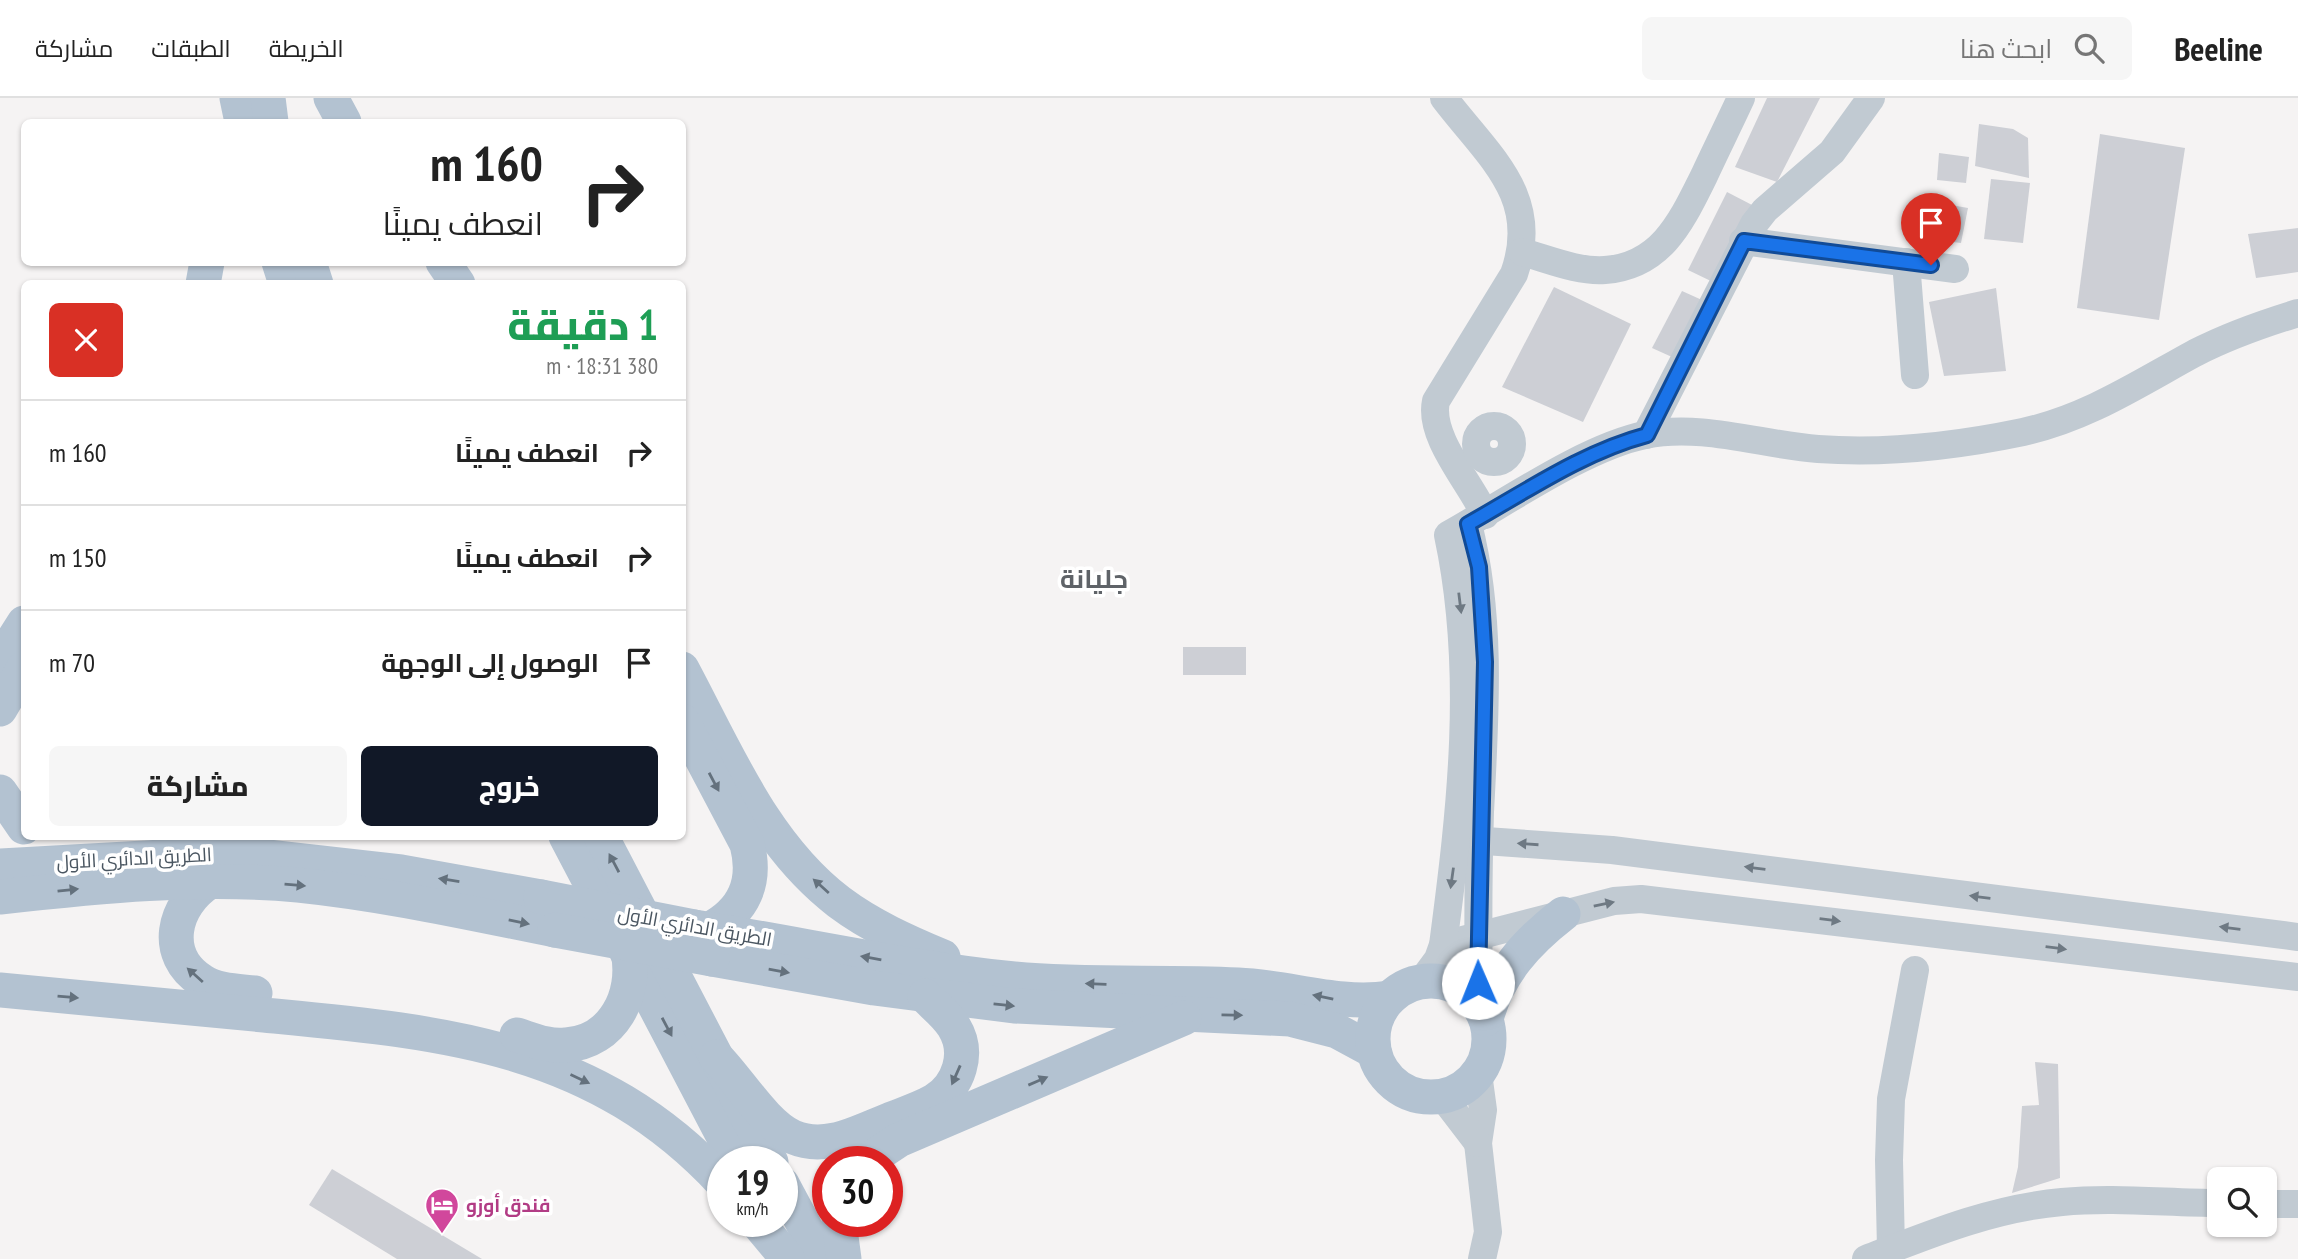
<!DOCTYPE html>
<html lang="ar">
<head>
<meta charset="utf-8">
<style>
  body { margin:0; font-family:"PT Sans Narrow",Cairo,sans-serif; background:#f6f6f6; color:#222; direction:rtl; height:100vh; display:flex; flex-direction:column; font-size:26px; white-space:nowrap }
  * { box-sizing:border-box; margin:0 }
  p { font-size:23px; color:#767676 }
  .icon { flex:none; width:38px; height:38px; fill:none; stroke:currentColor; stroke-width:2; stroke-linecap:round; stroke-linejoin:round }
  .map { position:relative; flex:1; overflow:hidden; direction:ltr }
  .side { position:absolute; left:21px; top:182px; width:665px; height:560px; display:flex; flex-direction:column; background:#fff; border-radius:10px; box-shadow:0 2px 5px #0004; direction:rtl }
  .side>* { flex:none }
  .banner { position:absolute; left:21px; top:21px; width:665px; height:147px; border-radius:10px; box-shadow:0 2px 5px #0004; direction:rtl; background:#fff; color:#222; overflow:hidden }
  .fabs { position:absolute; left:2207px; top:1069px; display:grid; gap:14px }
  .fabs a { display:grid; place-items:center; width:70px; height:70px; border-radius:10px; background:#fff; box-shadow:0 2px 5px #0004; font-size:35px }
  .speed { position:absolute; left:707px; top:1048px; display:flex; gap:14px; font-size:35px; font-weight:700; text-align:center }
  .speed>* { display:grid; place-content:center; width:91px; height:91px; border-radius:50%; background:#fff; box-shadow:0 2px 5px #0004; line-height:1 }
  .speed small { font-size:18px; font-weight:400 }
  .speed .limit { border:10px solid #d22; background:#fff; color:#111 }
  .pin { position:absolute; display:grid; place-items:center; width:60px; height:60px; color:#fff; margin:-72px -30px; border-radius:50% 50% 50% 0; rotate:-45deg; box-shadow:0 0 7px #0007 }
  .pin .icon { rotate:45deg }
  .me { position:absolute; width:77px; margin:-38px; rotate:359deg; stroke-linejoin:round; filter:drop-shadow(0 0 5px #0008) }
  .turn { display:flex; align-items:center; gap:24px; height:147px; padding:0 28px; font-size:32px }
  .turn .icon { width:91px; height:91px; stroke-width:2.5 }
  .turn b { display:block; font-size:49px; line-height:60px }
  .round { display:grid; place-items:center; flex:none; width:74px; height:74px; border-radius:10px; background:#f6f6f6 }
  .head { display:flex; align-items:center; justify-content:space-between; height:119px; padding:0 28px }
  h1 { font-size:42px; font-weight:800; line-height:52px; color:#1e9e55 }
  .primary-button { display:flex; gap:14px; margin-top:auto; padding:14px 28px }
  .primary-button a { flex:1; height:80px; border-radius:10px; background:#111827; color:#fff; font-size:28px; font-weight:800; line-height:80px; text-align:center }
  .primary-button a+a { background:#f6f6f6; color:#222 }
  ul { padding:0; list-style:none }
  li { display:flex; align-items:center; gap:21px; height:105px; padding:0 28px; border-top:2px solid #e0e0e0 }
  li div { flex:1 }
  li b { display:block; font-size:26px }
  li em { font-style:normal }
  header { display:flex; align-items:center; gap:42px; box-sizing:border-box; height:98px; padding:0 35px; background:#fff; border-bottom:2px solid #e0e0e0 }
  header strong { font-size:33px }
  nav { display:flex; gap:38px; margin-inline-start:auto; font-size:24px }
  .search { width:490px; height:63px; background:#f6f6f6; display:flex; align-items:center; gap:18px; box-sizing:border-box; padding:0 24px; border-radius:10px; color:#767676; font-size:26px }
  .map>svg:first-child { display:block }
</style>
</head>
<body>
<header>
<strong>Beeline</strong>
<div class="search"><svg class="icon" aria-label="search" viewBox="0 0 24 24"><circle cx="10" cy="10" r="6"/><path d="M15 15l6 6"/></svg>ابحث هنا</div>
<nav><a>الخريطة</a><a>الطبقات</a><a>مشاركة</a></nav>
</header>
<div class="map">
<svg width="2298" height="1161" viewBox="0 0 2298 1161">
  <rect width="100%" height="100%" fill="#f5f3f3"/>
  <g fill="#cdcfd5">
    <polygon points="1767,0 1820,0 1777,84 1735,69"/>
    <polygon points="1979,26 2013,31 2028,40 2029,80 1975,68"/>
    <polygon points="2100,36 2185,50 2159,222 2077,210"/>
    <polygon points="1939,55 1969,59 1966,85 1937,82"/>
    <polygon points="1991,81 2030,85 2023,145 1984,141"/>
    <polygon points="1727,94 1754,108 1715,185 1688,172"/>
    <polygon points="1934,104 1968,110 1961,145 1928,141"/>
    <polygon points="2298,130 2298,174 2256,180 2248,136"/>
    <polygon points="1554,189 1631,226 1583,324 1502,289"/>
    <polygon points="1996,190 2006,273 1944,278 1929,204"/>
    <polygon points="1682,193 1702,202 1672,259 1652,250"/>
    <rect x="1183" y="549" width="63" height="28"/>
    <polygon points="2035,964 2058,966 2060,1080 2012,1095 2018,1069 2022,1008 2039,1007"/>
    <polygon points="332,1071 482,1161 397,1161 309,1107"/>
  </g>
  <g fill="none" stroke-linecap="round" stroke-linejoin="round">
    <g stroke="#c1cad2" stroke-width="28">
      <path d="M1444,0C1488,58 1542,98 1514,176L1436,303C1428,339 1470,384 1485,417"/>
      <polyline points="1743,143 1955,171"/>
      <path d="M1522,154C1548,161 1578,174 1605,172C1662,168 1682,122 1704,78C1716,52 1729,26 1741,0"/>
      <polyline points="1906,164 1915,277"/>
      <circle cx="1494" cy="346" r="18"/>
      <polyline points="1646,337 1754,126 1765,112 1832,54 1871,0"/>
      <path d="M1468,426C1492,521 1485,618 1480,714C1478,779 1478,843 1479,908"/>
      <polyline points="1457,741 1612,752 2298,839"/>
      <polyline points="1443,847 1614,803 1641,801 2298,879"/>
      <path d="M1421,884L1438,861L1443,847C1461,711 1477,573 1448,437C1504,406 1585,349 1645,337C1701,325 1763,347 1818,351C1887,356 1956,348 2023,334C2087,320 2138,286 2195,255C2228,238 2262,226 2298,215"/>
      <polyline points="1478,975 1483,1012 1478,1045 1488,1134 1482,1161"/>
      <polyline points="1442,998 1478,1045"/>
      <polyline points="2264,1106 2298,1106"/>
      <polyline points="1891,1151 1889,1062 1891,1001 1915,872"/>
      <path d="M1866,1161C1930,1136 1993,1110 2062,1104C2113,1099 2168,1105 2219,1105"/>
    </g>
    <g stroke="#b3c2d1" stroke-width="35">
      <polyline points="237,0 242,24"/>
      <polyline points="268,0 271,24"/>
      <polyline points="331,0 344,24"/>
      <polyline points="279,164 286,186"/>
      <polyline points="309,164 316,186"/>
      <polyline points="443,164 458,186"/>
      <polyline points="203,186 207,164"/>
      <polyline points="0,563 24,525"/>
      <path d="M682,571C726,653 763,746 839,804C871,828 907,844 943,859"/>
      <polyline points="0,611 24,570"/>
      <path d="M682,623L747,746C757,784 744,813 710,831"/>
      <polyline points="0,694 24,729"/>
      <polyline points="566,738 737,1064"/>
      <polyline points="601,738 771,1064"/>
      <polyline points="0,768 234,755 401,774 541,799"/>
      <path d="M209,784C173,807 161,857 202,883C217,893 237,893 255,895"/>
      <path d="M0,799C99,788 198,778 298,787C385,796 470,815 555,832"/>
      <path d="M694,829C801,846 907,870 1014,881C1089,888 1163,883 1238,887C1290,889 1338,908 1390,900"/>
      <polyline points="712,861 874,890 1014,908 1290,921 1337,933 1374,953"/>
      <circle cx="1431" cy="941" r="58"/>
      <path d="M0,892C88,901 176,909 264,917C441,934 594,946 723,1085"/>
      <path d="M1486,921C1498,875 1527,844 1563,816"/>
      <path d="M517,937C533,942 548,949 566,947C613,944 637,897 628,854"/>
      <path d="M716,959C739,982 765,1027 793,1039C826,1053 858,1034 889,1022C904,1016 920,1011 934,1003C959,988 970,955 954,929C947,917 935,908 925,898"/>
      <polyline points="866,1064 899,1042 1184,920"/>
      <polyline points="782,1086 822,1161"/>
      <polyline points="757,1124 787,1160"/>
      <polyline points="839,1124 844,1161"/>
    </g>
    <g stroke="#b3c2d1" stroke-width="35">
      <polyline points="541,799 694,829"/>
      <polyline points="555,832 712,861"/>
    </g>
  </g>
  <defs><path id="oneway-solid" d="M-6-.8H1V-3.2L6.5 0L1 3.2V.8H-6Z" transform="scale(1.75)"/></defs>
  <g fill="#6e7983">
    <use href="#oneway-solid" transform="translate(1460 505) rotate(83)"/>
    <use href="#oneway-solid" transform="translate(1528 746) rotate(-176)"/>
    <use href="#oneway-solid" transform="translate(1755 770) rotate(-173)"/>
    <use href="#oneway-solid" transform="translate(1452 780) rotate(98)"/>
    <use href="#oneway-solid" transform="translate(1980 799) rotate(-173)"/>
    <use href="#oneway-solid" transform="translate(1604 806) rotate(-12)"/>
    <use href="#oneway-solid" transform="translate(1830 822) rotate(7)"/>
    <use href="#oneway-solid" transform="translate(2230 830) rotate(-173)"/>
    <use href="#oneway-solid" transform="translate(2056 850) rotate(7)"/>
  </g>
  <g fill="#64717d">
    <use href="#oneway-solid" transform="translate(714 684) rotate(62)"/>
    <use href="#oneway-solid" transform="translate(614 765) rotate(-118)"/>
    <use href="#oneway-solid" transform="translate(449 782) rotate(-171)"/>
    <use href="#oneway-solid" transform="translate(295 787) rotate(5)"/>
    <use href="#oneway-solid" transform="translate(821 788) rotate(-138)"/>
    <use href="#oneway-solid" transform="translate(68 792) rotate(-6)"/>
    <use href="#oneway-solid" transform="translate(519 824) rotate(11)"/>
    <use href="#oneway-solid" transform="translate(871 860) rotate(-170)"/>
    <use href="#oneway-solid" transform="translate(779 873) rotate(10)"/>
    <use href="#oneway-solid" transform="translate(195 877) rotate(-138)"/>
    <use href="#oneway-solid" transform="translate(1096 886) rotate(-178)"/>
    <use href="#oneway-solid" transform="translate(68 899) rotate(5)"/>
    <use href="#oneway-solid" transform="translate(1323 899) rotate(-168)"/>
    <use href="#oneway-solid" transform="translate(1004 907) rotate(6)"/>
    <use href="#oneway-solid" transform="translate(1232 917) rotate(1)"/>
    <use href="#oneway-solid" transform="translate(667 929) rotate(62)"/>
    <use href="#oneway-solid" transform="translate(956 977) rotate(114)"/>
    <use href="#oneway-solid" transform="translate(580 981) rotate(25)"/>
    <use href="#oneway-solid" transform="translate(1038 983) rotate(-23)"/>
  </g>
  <g fill="none" stroke-linecap="round" stroke-linejoin="round">
    <g stroke="#114b97" stroke-width="18">
      <path id="route" d="M1478,885L1485,564L1479,469L1468,426C1525,394 1583,354 1647,337L1744,143L1931,167"/>
    </g>
    <use href="#route" stroke="#1a73e8" stroke-width="12"/>
  </g>
  <defs>
    <g id="hotel-pin" transform="scale(1.75)"><path d="M0 17L-7.5 6A9.5 9.5 0 1 1 7.5 6Z" fill="#d1479c" stroke="#fff"/><path d="M-6-4.5h1.5V1H6V5H4.5V3h-9V5H-6ZM-4 0a1.8 1.8 0 1 1 3.6 0ZM.5 0V-2.5h3Q6-2.5 6 0Z" fill="#fff"/></g>
  </defs>
  <g fill-rule="evenodd">
    <use href="#hotel-pin" x="442" y="1107"/>
  </g>
  <g text-anchor="middle" stroke-width="7" stroke-linejoin="round" paint-order="stroke">
    <g font-size="19" fill="#4a5661" stroke="#fff">
      <text transform="translate(134 760) rotate(-3)" y="7">الطريق الدائري الأول</text>
      <text transform="translate(695 828) rotate(10)" y="7">الطريق الدائري الأول</text>
    </g>
    <g font-size="19" font-weight="bold" fill="#b23c85" stroke="#fff" text-anchor="start">
      <text x="466" y="1114">فندق أوزو</text>
    </g>
    <g font-size="26" font-weight="bold" fill="#5f6368" stroke="#fff">
      <text x="1094" y="490">جليانة</text>
    </g>
  </g>
</svg>
<div class="fabs">
<a><svg class="icon" aria-label="search" viewBox="0 0 24 24"><circle cx="10" cy="10" r="6"/><path d="M15 15l6 6"/></svg></a>
</div>
<div class="speed"><div>19<small>km/h</small></div><div class="limit">30</div></div>
<div class="pin" style="left:1931px;top:167px;background:#d93025"><svg class="icon" aria-label="arrive" viewBox="0 0 24 24"><path d="M6 21V4h12l-3 4 3 4H6"/></svg></div>
<svg class="me" style="left:1478px;top:885px" viewBox="-20 -20 40 40"><circle r="19" fill="#fff"/><path d="M0-13L10 11 0 6-10 11z" fill="#1a73e8"/></svg>
<div class="banner">
<div class="turn"><svg class="icon" aria-label="right" viewBox="0 0 24 24"><path d="M7 20v-9h11M14 6l5 5-5 5"/></svg><div><b>160 m</b>انعطف يمينًا</div></div>
</div>
<section class="side">
<div class="head"><div><h1>1 دقيقة</h1><p>380 m · 18:31</p></div><a class="round" style="background:#d93025;color:#fff"><svg class="icon" aria-label="close" viewBox="0 0 24 24"><path d="M6 6l12 12M18 6L6 18"/></svg></a></div>
<ul>
<li><svg class="icon" aria-label="right" viewBox="0 0 24 24"><path d="M7 20v-9h11M14 6l5 5-5 5"/></svg><div><b>انعطف يمينًا</b></div><em>160 m</em></li>
<li><svg class="icon" aria-label="right" viewBox="0 0 24 24"><path d="M7 20v-9h11M14 6l5 5-5 5"/></svg><div><b>انعطف يمينًا</b></div><em>150 m</em></li>
<li><svg class="icon" aria-label="arrive" viewBox="0 0 24 24"><path d="M6 21V4h12l-3 4 3 4H6"/></svg><div><b>الوصول إلى الوجهة</b></div><em>70 m</em></li>
</ul>
<div class="primary-button"><a>خروج</a><a>مشاركة</a></div>
</section>
</div>
</body>
</html>
